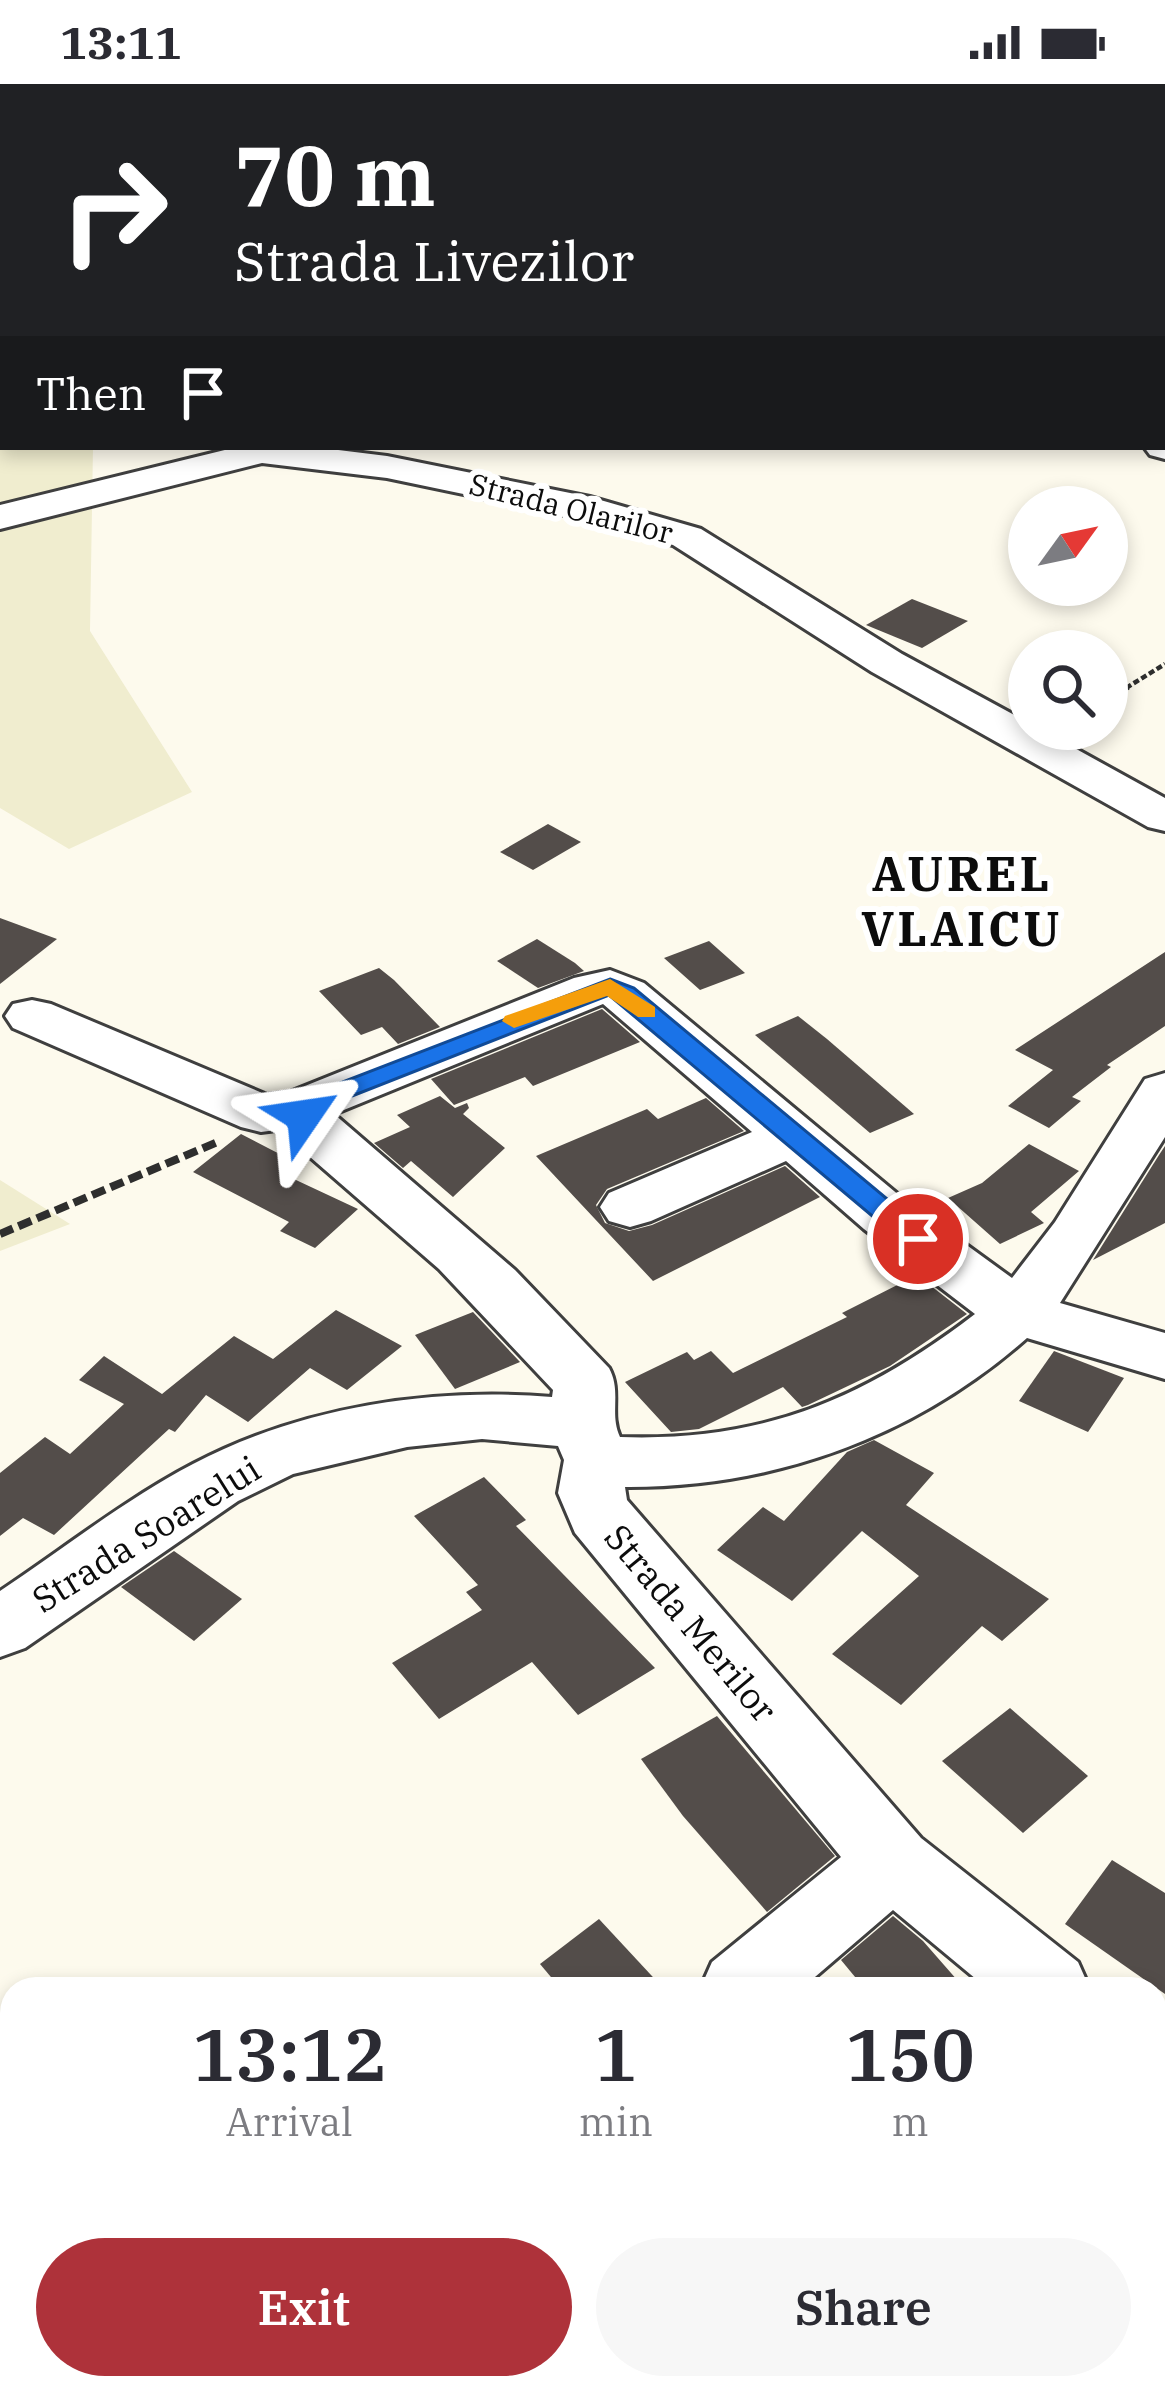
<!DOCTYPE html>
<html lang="en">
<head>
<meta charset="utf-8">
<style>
  body { margin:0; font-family:"IBM Plex Serif",serif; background:#f7f7f7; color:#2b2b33; height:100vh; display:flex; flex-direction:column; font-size:45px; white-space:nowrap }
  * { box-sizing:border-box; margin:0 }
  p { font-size:39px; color:#7c7c81 }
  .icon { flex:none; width:66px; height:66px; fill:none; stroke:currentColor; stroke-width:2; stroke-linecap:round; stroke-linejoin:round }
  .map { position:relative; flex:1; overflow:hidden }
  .panel { position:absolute; left:0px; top:1893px; width:1167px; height:423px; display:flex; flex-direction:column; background:#fff; border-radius:36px 36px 0 0; box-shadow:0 6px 18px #0003 }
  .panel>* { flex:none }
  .guide { position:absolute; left:0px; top:0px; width:1167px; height:366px; box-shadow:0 6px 18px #0003; background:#202124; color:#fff; overflow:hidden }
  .needle { width:78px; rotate:57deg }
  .controls { position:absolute; left:1008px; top:402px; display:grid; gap:24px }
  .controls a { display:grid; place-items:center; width:120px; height:120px; border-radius:50%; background:#fff; box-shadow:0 6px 18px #0003; font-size:60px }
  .pin { position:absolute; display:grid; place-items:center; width:102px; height:102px; color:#fff; margin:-51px; border:6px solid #fff; border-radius:50%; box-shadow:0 3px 12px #0007 }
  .me { position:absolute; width:132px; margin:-66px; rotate:58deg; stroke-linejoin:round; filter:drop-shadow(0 0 9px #0008) }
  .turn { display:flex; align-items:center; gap:42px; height:252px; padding:0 36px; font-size:54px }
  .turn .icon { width:156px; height:156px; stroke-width:2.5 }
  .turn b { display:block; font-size:84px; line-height:102px }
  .then { display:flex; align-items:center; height:114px; padding:0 36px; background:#0003; gap:24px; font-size:45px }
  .eta { display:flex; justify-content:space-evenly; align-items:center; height:204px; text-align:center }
  .eta b { font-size:72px; font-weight:600; line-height:84px }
  .cta { display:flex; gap:24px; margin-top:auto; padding:24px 36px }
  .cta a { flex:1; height:138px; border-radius:72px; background:#ae323a; color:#fff; font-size:48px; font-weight:600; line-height:138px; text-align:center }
  .cta a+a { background:#f7f7f7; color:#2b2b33 }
  .status { display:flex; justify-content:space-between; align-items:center; height:84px; padding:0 60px; background:#fff; direction:ltr }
  .status svg { height:33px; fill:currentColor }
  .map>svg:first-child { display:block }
</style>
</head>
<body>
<div class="status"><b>13:11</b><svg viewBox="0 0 49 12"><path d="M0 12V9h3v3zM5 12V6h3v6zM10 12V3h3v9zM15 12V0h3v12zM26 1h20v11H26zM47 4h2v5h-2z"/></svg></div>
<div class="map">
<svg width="1165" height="2314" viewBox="0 0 1165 2314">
  <rect width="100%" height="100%" fill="#fdfaed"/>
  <g fill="#f0edcf">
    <polygon points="0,0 13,3 3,3 3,363 93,363 90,547 192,708 69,765 0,724"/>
    <polygon points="694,0 1165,0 1165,324 1164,3"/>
    <polygon points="0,1096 70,1140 0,1167"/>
  </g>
  <polygon fill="#b5d39b" points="11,0 493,0 496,3 13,3"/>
  <g fill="#534d4a">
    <polygon points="912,515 968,537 922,564 866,541"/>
    <polygon points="548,740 581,758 533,786 500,768"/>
    <polygon points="0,834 57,855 0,900"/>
    <polygon points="537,855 575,879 584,887 538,904 497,877"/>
    <polygon points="709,857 745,889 700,906 664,874"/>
    <polygon points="1165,868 1165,942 1107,981 1111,983 1072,1013 1081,1017 1049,1044 1008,1022 1053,986 1015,966"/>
    <polygon points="379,884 394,896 440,943 398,960 382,943 361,951 319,907"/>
    <polygon points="602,925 640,958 533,1002 525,993 454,1021 431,995"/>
    <polygon points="798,932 827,955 914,1030 870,1049 755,951"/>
    <polygon points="440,1012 455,1024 467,1019 469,1024 463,1030 505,1064 453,1113 411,1077 403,1084 374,1059 410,1043 397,1031"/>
    <polygon points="706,1014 744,1047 607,1105 596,1121 605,1139 629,1147 652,1141 785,1082 820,1113 653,1197 536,1072 647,1025 658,1035"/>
    <polygon points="241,1050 295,1078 281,1089 358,1125 315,1164 280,1147 289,1138 193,1088"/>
    <polygon points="1029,1060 1079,1087 1031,1128 1044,1139 1000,1160 948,1114 982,1099"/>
    <polygon points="1165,1062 1165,1139 1093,1176 1159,1071"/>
    <polygon points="917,1191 967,1230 890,1282 808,1321 802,1323 783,1303 699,1345 671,1348 625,1298 687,1268 694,1276 711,1267 733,1289 847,1233 842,1229"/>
    <polygon points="336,1226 402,1262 347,1306 310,1284 248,1338 206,1311 175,1348 169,1345 54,1451 23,1434 0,1452 0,1389 45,1353 70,1370 124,1320 79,1296 104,1272 162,1310 234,1252 273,1275"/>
    <polygon points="473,1228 520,1278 455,1305 415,1251"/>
    <polygon points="1054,1267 1124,1294 1088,1348 1019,1317"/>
    <polygon points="874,1356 934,1389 906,1421 1049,1515 1002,1557 982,1542 901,1621 832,1570 919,1492 862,1447 792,1517 717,1466 763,1423 784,1437 847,1368"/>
    <polygon points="484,1393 526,1436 516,1442 655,1584 578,1631 532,1578 439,1635 392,1579 482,1526 466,1508 478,1501 414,1432"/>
    <polygon points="174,1467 242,1515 194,1557 121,1503"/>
    <polygon points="1010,1624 1088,1692 1023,1749 942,1677"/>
    <polygon points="717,1632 835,1772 767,1828 683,1732 641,1675"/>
    <polygon points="1112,1776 1165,1809 1165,1910 1065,1840"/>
    <polygon points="893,1832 923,1857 965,1905 865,1905 841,1876"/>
    <polygon points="599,1835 664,1905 561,1905 540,1880"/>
  </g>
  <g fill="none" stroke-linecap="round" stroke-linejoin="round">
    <g stroke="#3f3f3f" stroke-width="6">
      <g id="minor">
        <polygon points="591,0 618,0 620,3 593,3"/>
        <polygon points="1165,352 1165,375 1150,371 1144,363 1164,363"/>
        <polygon points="237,363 314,363 387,372 590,413 701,445 902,570 1029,639 1029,645 1040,645 1165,714 1165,747 1148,743 872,588 673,461 583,435 387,394 262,379 0,445 0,421"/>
        <path d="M610,886L644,899L906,1117L1012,1194L1055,1138L1145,995L1165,989V1053L1060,1219L1165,1249V1295L1027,1254C915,1353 774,1404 625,1403L627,1416L921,1754L1078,1878L1090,1905H988L893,1826L801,1905H700L712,1878L841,1773L575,1449L558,1409L564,1376L558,1362L482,1355L407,1363L293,1390L238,1417L25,1564L0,1573V1507C63,1465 126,1415 193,1380C301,1323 432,1303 552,1313L553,1306L439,1185L302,1066L284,1045L261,1048L241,1043L13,944L5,932L13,920L32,916L51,920L267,1011L290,1008L574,894ZM603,920L752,1048L609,1109L600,1123L609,1137L630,1143L651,1137L786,1077L864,1145L975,1230C864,1315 762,1358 620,1353C609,1329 622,1308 609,1284L515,1186L334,1030Z"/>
        <polygon points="1155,1952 1165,1956 1165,2040 1155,2036"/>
      </g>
    </g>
    <g stroke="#2e2e2e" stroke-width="4.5" stroke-dasharray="6 3" stroke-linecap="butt">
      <polyline points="970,0 977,3"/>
      <polyline points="1126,604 1165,580"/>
    </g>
    <polyline stroke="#2e2e2e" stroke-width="6" stroke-dasharray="10 4.5" stroke-linecap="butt" points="1107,615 1131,601"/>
    <polyline stroke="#2e2e2e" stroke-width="8" stroke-dasharray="14 6" stroke-linecap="butt" points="0,1150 220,1057"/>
    <use href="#minor" fill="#fff" fill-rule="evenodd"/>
  </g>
  <polygon fill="#1a73e8" stroke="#114b97" stroke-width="3" points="610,895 634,904 928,1149 932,1155 928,1162 908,1162 609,911 324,1023 313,1038 295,1038 291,1032 296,1018 306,1012"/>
  <polygon fill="#f59e0b" points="610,895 655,923 655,933 638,933 607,912 514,944 502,937 505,932"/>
  <g text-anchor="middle" stroke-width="12" stroke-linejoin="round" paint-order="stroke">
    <g font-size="30" fill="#0c0c0c" stroke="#fff">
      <text transform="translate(571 425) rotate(14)" y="10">Strada Olarilor</text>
    </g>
    <g font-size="36" fill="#0c0c0c" stroke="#fff">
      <text transform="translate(146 1450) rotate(-32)" y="13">Strada Soarelui</text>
      <text transform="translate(691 1539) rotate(50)" y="13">Strada Merilor</text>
    </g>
    <g font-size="48" font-weight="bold" letter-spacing="3" fill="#0c0c0c" stroke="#fff">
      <text x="962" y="807">AUREL<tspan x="962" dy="55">VLAICU</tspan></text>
    </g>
  </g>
</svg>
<div class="controls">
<a><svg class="needle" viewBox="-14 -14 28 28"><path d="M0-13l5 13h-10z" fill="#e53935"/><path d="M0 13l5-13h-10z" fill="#7c7c81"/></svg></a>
<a><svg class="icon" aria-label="search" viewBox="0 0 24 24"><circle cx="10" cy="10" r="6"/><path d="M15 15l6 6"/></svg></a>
</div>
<div class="pin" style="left:918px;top:1155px;background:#d93025"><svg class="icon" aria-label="arrive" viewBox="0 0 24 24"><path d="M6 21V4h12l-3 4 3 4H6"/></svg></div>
<svg class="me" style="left:304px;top:1032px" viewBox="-20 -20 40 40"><path d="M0-17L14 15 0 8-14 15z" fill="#1a73e8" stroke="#fff" stroke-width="4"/></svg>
<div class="guide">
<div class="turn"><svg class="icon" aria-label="right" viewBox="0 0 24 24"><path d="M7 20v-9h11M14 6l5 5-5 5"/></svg><div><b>70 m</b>Strada Livezilor</div></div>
<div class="then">Then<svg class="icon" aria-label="arrive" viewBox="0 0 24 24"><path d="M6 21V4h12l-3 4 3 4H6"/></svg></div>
</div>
<section class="panel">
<div class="eta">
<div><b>13:12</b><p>Arrival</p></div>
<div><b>1</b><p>min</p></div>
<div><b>150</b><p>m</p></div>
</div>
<div class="cta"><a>Exit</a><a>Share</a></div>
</section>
</div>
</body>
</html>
